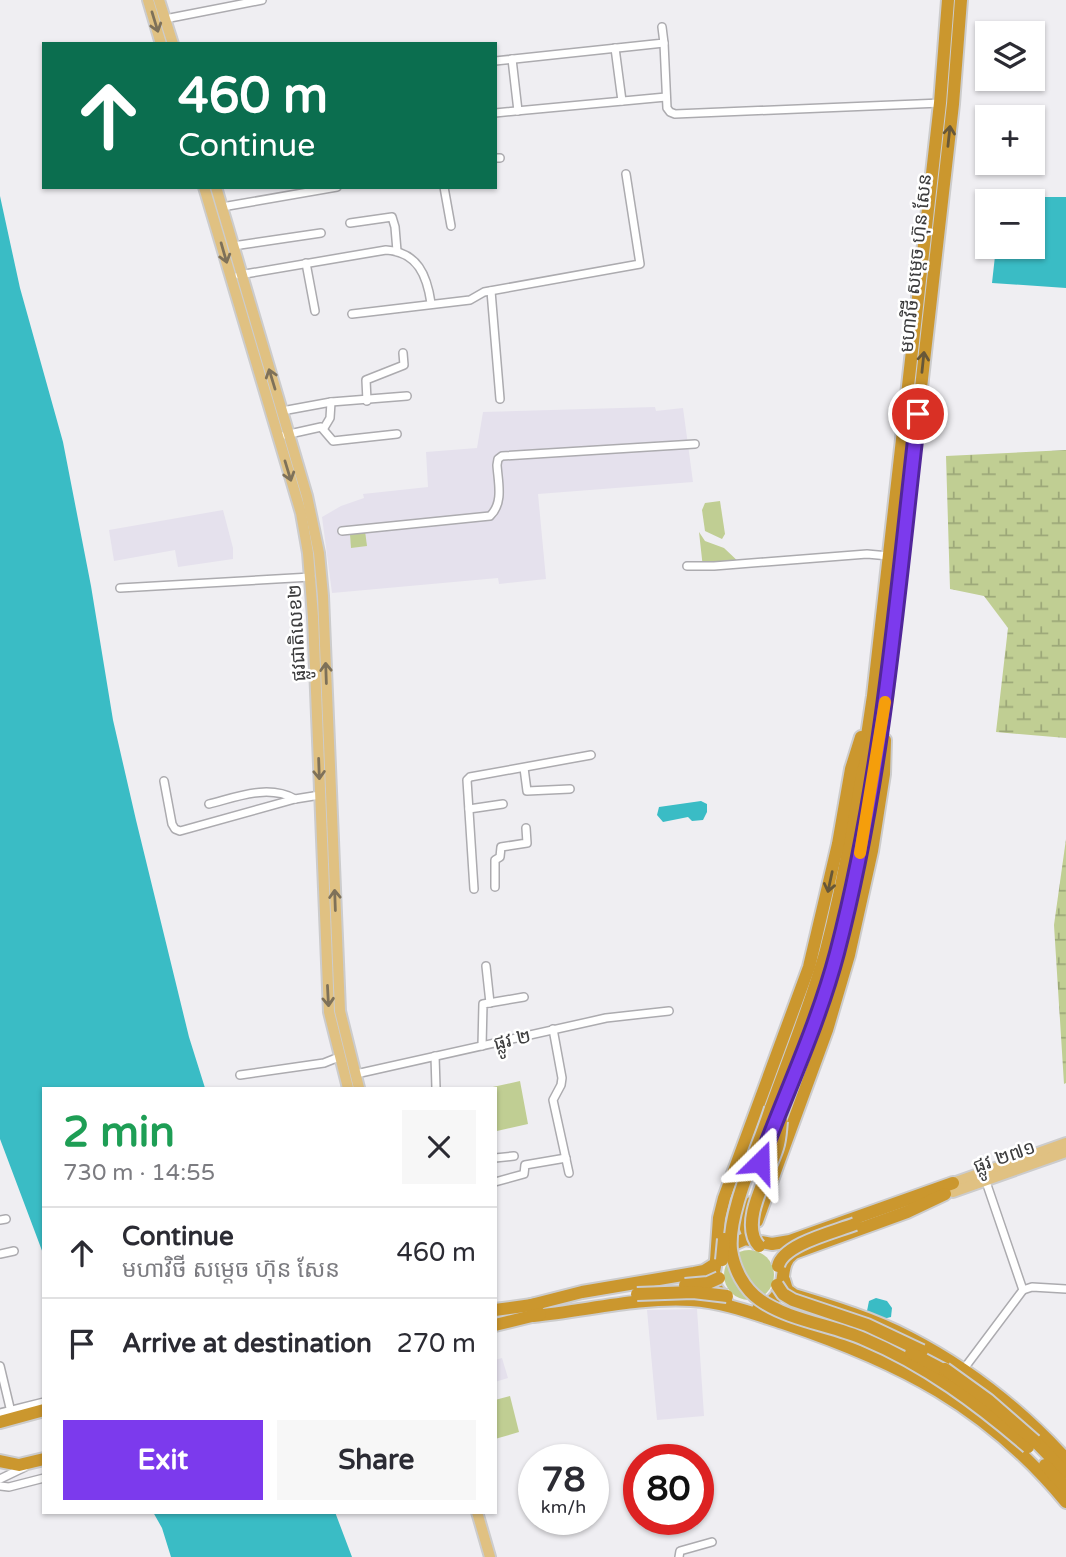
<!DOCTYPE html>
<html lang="en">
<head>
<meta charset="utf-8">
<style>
  body { margin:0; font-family:"Varela Round","Noto Sans Khmer",sans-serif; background:#f7f7f7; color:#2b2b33; height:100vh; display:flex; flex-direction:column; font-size:26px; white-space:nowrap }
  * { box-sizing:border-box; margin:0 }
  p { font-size:23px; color:#7c7c81 }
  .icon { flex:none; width:38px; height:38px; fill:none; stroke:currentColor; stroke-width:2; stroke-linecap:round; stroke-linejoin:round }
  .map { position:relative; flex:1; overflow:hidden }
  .sheet { position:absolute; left:42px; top:1087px; width:455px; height:427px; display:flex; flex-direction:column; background:#fff; border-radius:0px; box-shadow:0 2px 5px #0004 }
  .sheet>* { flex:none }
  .banner { position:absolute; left:42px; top:42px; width:455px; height:147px; border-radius:0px; box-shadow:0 2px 5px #0004; background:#0b6e4f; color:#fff; overflow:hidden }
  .tools { position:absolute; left:975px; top:21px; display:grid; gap:14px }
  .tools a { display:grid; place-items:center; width:70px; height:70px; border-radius:0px; background:#fff; box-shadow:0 2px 5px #0004; font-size:35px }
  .speed { position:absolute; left:518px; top:1444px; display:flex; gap:14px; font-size:35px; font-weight:700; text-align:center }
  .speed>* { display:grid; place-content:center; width:91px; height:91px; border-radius:50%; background:#fff; box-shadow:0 2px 5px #0004; line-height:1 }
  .speed small { font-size:18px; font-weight:400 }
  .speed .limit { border:10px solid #d22; background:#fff; color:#111 }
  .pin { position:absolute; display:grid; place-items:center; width:60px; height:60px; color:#fff; margin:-30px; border:4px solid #fff; border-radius:50%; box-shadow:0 2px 7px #0007 }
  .me { position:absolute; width:77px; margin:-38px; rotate:22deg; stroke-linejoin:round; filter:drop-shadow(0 0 5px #0008) }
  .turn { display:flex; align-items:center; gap:24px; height:147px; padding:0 21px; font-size:32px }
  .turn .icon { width:91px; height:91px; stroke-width:2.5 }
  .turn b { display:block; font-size:49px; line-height:60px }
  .round { display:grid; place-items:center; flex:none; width:74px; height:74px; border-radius:0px; background:#f7f7f7 }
  .headline { display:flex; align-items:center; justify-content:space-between; height:119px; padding:0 21px }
  h1 { font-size:42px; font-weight:700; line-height:52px; color:#1e9e55 }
  .cta { display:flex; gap:14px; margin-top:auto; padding:14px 21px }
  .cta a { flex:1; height:80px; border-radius:0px; background:#7c3aed; color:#fff; font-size:28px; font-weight:700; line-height:80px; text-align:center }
  .cta a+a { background:#f7f7f7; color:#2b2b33 }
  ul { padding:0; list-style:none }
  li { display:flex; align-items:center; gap:21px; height:91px; padding:0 21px; border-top:2px solid #e1e1e2 }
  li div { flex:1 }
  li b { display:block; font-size:26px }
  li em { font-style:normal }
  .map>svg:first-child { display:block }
</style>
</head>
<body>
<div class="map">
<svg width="1066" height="1557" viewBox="0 0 1066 1557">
  <defs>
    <pattern id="wetland-marsh" width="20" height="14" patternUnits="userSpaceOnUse" patternTransform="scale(1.75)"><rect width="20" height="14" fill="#c0ce93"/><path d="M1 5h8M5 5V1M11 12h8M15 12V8" fill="none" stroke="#9da879"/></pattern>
  </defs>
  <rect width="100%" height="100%" fill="#efeef2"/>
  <g fill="#e5e1ed">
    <polygon points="655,407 656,411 683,408 693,482 538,494 546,579 499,584 498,578 332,593 322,517 341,506 364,498 363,494 428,487 426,452 477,448 483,412"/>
    <polygon points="223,510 233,548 233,559 178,567 175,550 114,561 109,530"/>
    <polygon points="697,1309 704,1416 657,1420 647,1310"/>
    <polygon points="502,1358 508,1378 495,1382 495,1360"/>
  </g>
  <g fill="#c0ce93">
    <polygon points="720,501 725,534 722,539 705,531 702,510 705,503"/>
    <polygon points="356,531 365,531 367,546 351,548 350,534"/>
    <polygon points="699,532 705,541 724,548 742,565 703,568"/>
    <polygon points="520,1081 528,1124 497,1131 495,1088 488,1088"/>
    <circle cx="749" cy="1275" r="25"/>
    <polygon points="510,1396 519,1432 495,1439 495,1400"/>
  </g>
  <g fill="url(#wetland-marsh)">
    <polygon points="1066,450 1066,738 996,732 1008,628 984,596 950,589 946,456"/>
    <polygon points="1066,839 1066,1083 1064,1084 1054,925"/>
  </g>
  <g fill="#3abcc5">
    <polygon points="0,196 20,288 63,442 91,586 113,720 136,820 189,1037 205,1088 44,1088 44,1256 0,1139"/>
    <polygon points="1001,197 1066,197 1066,288 992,283 996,247 1032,247 1032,201 1001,201"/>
    <polygon points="701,801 707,804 707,812 703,820 692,821 688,817 663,822 657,815 659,807"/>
    <polygon points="876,1298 887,1301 892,1308 891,1317 883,1319 867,1311 869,1301"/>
    <polygon points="153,1512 335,1512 352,1557 171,1557 162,1528"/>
  </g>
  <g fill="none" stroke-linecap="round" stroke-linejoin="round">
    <g stroke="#acabaf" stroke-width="10">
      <g id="street">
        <polyline points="165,19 262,0"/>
        <polyline points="664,43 667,108 670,112 675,114 941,103"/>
        <polyline points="615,48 622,101"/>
        <polyline points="512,59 518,111"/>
        <polyline points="495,61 664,43 662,27"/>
        <polyline points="495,113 666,97"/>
        <polyline points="495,158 500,158"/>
        <polyline points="444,187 451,226"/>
        <polyline points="222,207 337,187"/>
        <polyline points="350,223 392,217 395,227 397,251"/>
        <polyline points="233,246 321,233"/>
        <polyline points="306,263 315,311"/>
        <path d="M239,275L386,250C418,252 427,276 431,303"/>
        <polyline points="491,291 500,399"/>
        <polyline points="352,314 470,300 484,292 640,264 626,174"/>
        <polyline points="367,401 366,380 404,365 403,353"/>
        <polyline points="282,411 331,402 407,396"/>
        <polyline points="324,428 330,418 331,402"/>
        <polyline points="285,435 321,427 333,441 397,434"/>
        <path d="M342,531L490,516C504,503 498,482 497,465L498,459L502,456L695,444"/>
        <polyline points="687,566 714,566 867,554 889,556"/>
        <polyline points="120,588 311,577"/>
        <polyline points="524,768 527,791 570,789"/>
        <polyline points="164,781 172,824 175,829 180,831 295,799 320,795"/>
        <path d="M209,804C237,797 268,784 295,799"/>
        <polyline points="469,809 503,804"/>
        <polyline points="495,887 495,860 500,857 501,847 527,843 526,828"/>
        <polyline points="474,889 467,780 470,777 591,755"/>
        <polyline points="486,966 490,1003"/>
        <polyline points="553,1029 562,1078 561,1085 553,1100 569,1173"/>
        <polyline points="482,1046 483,1004 524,997"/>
        <polyline points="435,1056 436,1088"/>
        <polyline points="356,1074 606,1018 669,1011"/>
        <polyline points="240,1075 324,1063 339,1057"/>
        <polyline points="495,1158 514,1156"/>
        <polyline points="495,1182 524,1174 525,1165 566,1158"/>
        <polyline points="0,1220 6,1219"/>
        <polyline points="0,1254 14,1251"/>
        <polyline points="1023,1290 1032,1287 1066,1289"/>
        <polyline points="0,1366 11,1412"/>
        <polyline points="963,1370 1023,1290 984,1176"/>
        <polyline points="0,1413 44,1402"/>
        <polyline points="0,1479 25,1467"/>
        <polyline points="0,1486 9,1487 44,1478"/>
        <polyline points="679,1557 680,1551 712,1542"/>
      </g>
    </g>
    <g stroke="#cccccd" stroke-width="14">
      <g id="primary">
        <polyline points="148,0 161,44"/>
        <polyline points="159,0 173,44"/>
        <polyline points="204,187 301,513 308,553 313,617 329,1012 348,1088"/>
        <polyline points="216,187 307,496 319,553 323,596 340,1011 359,1088"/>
        <polyline points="953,1183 1066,1143"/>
        <polyline points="953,1192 1066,1152"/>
        <polyline points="477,1512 490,1557"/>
      </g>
    </g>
    <g stroke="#cccccd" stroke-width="16">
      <g id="highway">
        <path d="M771,1108C790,1055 811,1004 826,950C848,867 860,781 873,696L940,103L948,0"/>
        <polyline points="782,1111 825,993 837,951 861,849 886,698 953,104 961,0"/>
        <polyline points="757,1221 827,1030 849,955 872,851 884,774 885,740"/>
        <polyline points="750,1239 745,1226 751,1203"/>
        <polyline points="716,1261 719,1218 724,1198 809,967 838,844 851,769 861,737"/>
        <path d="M784,1280L787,1290L794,1295C834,1307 874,1319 910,1338C968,1368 1021,1410 1066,1459"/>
        <polyline points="726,1301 716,1288 713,1277 716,1261 725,1248 745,1239 772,1244 790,1241 953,1183"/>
        <polyline points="531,1305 582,1292 694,1273 704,1271 715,1264"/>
        <path d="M758,1309C796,1293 773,1268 794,1253L907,1212L945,1194"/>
        <polyline points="495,1310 539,1304"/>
        <path d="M533,1316C586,1311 637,1297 691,1300C724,1302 752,1313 783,1323C899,1362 987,1406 1066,1502"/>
        <polyline points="495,1325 540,1314"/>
        <polyline points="0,1422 44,1410"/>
        <polyline points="1035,1441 1066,1473"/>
        <polyline points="0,1461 19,1465 44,1459"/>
        <polyline points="1045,1465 1066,1488"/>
      </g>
    </g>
    <use href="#street" stroke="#fff" stroke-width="7"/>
    <use href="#primary" stroke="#e0c182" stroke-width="10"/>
    <use href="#highway" stroke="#cb972e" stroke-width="12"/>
    <g stroke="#cccccd" stroke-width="16" stroke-linecap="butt">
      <g id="highway-bridge">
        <path d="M771,1108C759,1147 727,1212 731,1250C734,1269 744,1289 760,1300C788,1320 832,1325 864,1339C926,1365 978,1404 1028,1447"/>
        <polyline points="767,1143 782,1111"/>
        <path d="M759,1246C738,1223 769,1174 777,1148C780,1139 780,1130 781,1121"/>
        <polyline points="722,1260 724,1239"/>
        <path d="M778,1266C783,1244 835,1232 855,1224"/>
        <polyline points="685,1285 708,1283 719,1278"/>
        <polyline points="777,1285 783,1294 793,1300 867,1325 922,1351"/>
        <polyline points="637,1294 693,1292 727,1296"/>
        <polyline points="911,1353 951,1374"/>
        <polyline points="945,1369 988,1400 1035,1441"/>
      </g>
    </g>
    <use href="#highway-bridge" stroke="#cb972e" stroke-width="12"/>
  </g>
  <defs><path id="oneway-shaft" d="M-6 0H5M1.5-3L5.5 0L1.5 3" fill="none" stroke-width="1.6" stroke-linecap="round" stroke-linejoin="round" transform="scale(1.75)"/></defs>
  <g stroke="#7e7159">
    <use href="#oneway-shaft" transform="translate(155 22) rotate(73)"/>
    <use href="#oneway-shaft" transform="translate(224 253) rotate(74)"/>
    <use href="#oneway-shaft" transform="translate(272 379) rotate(-107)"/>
    <use href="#oneway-shaft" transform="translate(288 471) rotate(73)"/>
    <use href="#oneway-shaft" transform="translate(326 673) rotate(-92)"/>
    <use href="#oneway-shaft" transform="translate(319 769) rotate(88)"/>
    <use href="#oneway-shaft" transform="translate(335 900) rotate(-92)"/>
    <use href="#oneway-shaft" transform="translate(328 996) rotate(87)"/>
  </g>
  <g stroke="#675738">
    <use href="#oneway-shaft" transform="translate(949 136) rotate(-84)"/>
    <use href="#oneway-shaft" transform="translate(923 362) rotate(-84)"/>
    <use href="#oneway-shaft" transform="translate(830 882) rotate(102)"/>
  </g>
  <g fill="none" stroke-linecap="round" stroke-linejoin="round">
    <g stroke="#51269a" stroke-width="18">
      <path id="route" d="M760,1162C786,1092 818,1025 837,953C883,777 897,594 918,414"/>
    </g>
    <use href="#route" stroke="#7c3aed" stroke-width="12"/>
    <polyline stroke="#f59e0b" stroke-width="12" points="860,853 885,702"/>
  </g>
  <g text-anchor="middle" stroke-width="5" stroke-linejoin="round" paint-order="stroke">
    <g font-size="19" fill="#3c3c3d" stroke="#fff">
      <text transform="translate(915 263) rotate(-84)" y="7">មហាវិថី សម្តេច ហ៊ុន សែន</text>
      <text transform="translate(296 633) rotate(-93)" y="7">ផ្លូវជាតិលេខ២</text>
      <text transform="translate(512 1039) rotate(-13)" y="7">ផ្លូវ ២</text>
      <text transform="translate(1004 1156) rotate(-19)" y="7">ផ្លូវ ២៧១</text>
    </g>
  </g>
</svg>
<div class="tools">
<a><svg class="icon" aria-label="layers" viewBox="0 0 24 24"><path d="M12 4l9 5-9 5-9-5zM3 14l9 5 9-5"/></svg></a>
<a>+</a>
<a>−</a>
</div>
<div class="speed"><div>78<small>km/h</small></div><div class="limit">80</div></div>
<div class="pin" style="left:918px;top:414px;background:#d93025"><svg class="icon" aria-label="arrive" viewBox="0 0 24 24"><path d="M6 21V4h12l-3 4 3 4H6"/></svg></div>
<svg class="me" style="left:760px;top:1162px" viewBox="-20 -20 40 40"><path d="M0-17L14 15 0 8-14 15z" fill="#7c3aed" stroke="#fff" stroke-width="4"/></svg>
<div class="banner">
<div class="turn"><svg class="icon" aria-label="ahead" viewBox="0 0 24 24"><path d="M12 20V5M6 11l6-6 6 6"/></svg><div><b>460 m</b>Continue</div></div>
</div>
<section class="sheet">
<div class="headline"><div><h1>2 min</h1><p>730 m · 14:55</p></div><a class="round"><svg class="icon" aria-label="close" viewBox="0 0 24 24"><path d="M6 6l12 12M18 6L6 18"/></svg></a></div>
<ul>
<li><svg class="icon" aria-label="ahead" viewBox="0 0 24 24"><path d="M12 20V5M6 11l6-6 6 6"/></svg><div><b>Continue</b><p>មហាវិថី សម្តេច ហ៊ុន សែន</p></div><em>460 m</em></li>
<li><svg class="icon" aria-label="arrive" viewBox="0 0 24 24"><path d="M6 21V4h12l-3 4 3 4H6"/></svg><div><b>Arrive at destination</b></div><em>270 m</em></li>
</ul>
<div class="cta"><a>Exit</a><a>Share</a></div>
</section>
</div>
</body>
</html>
